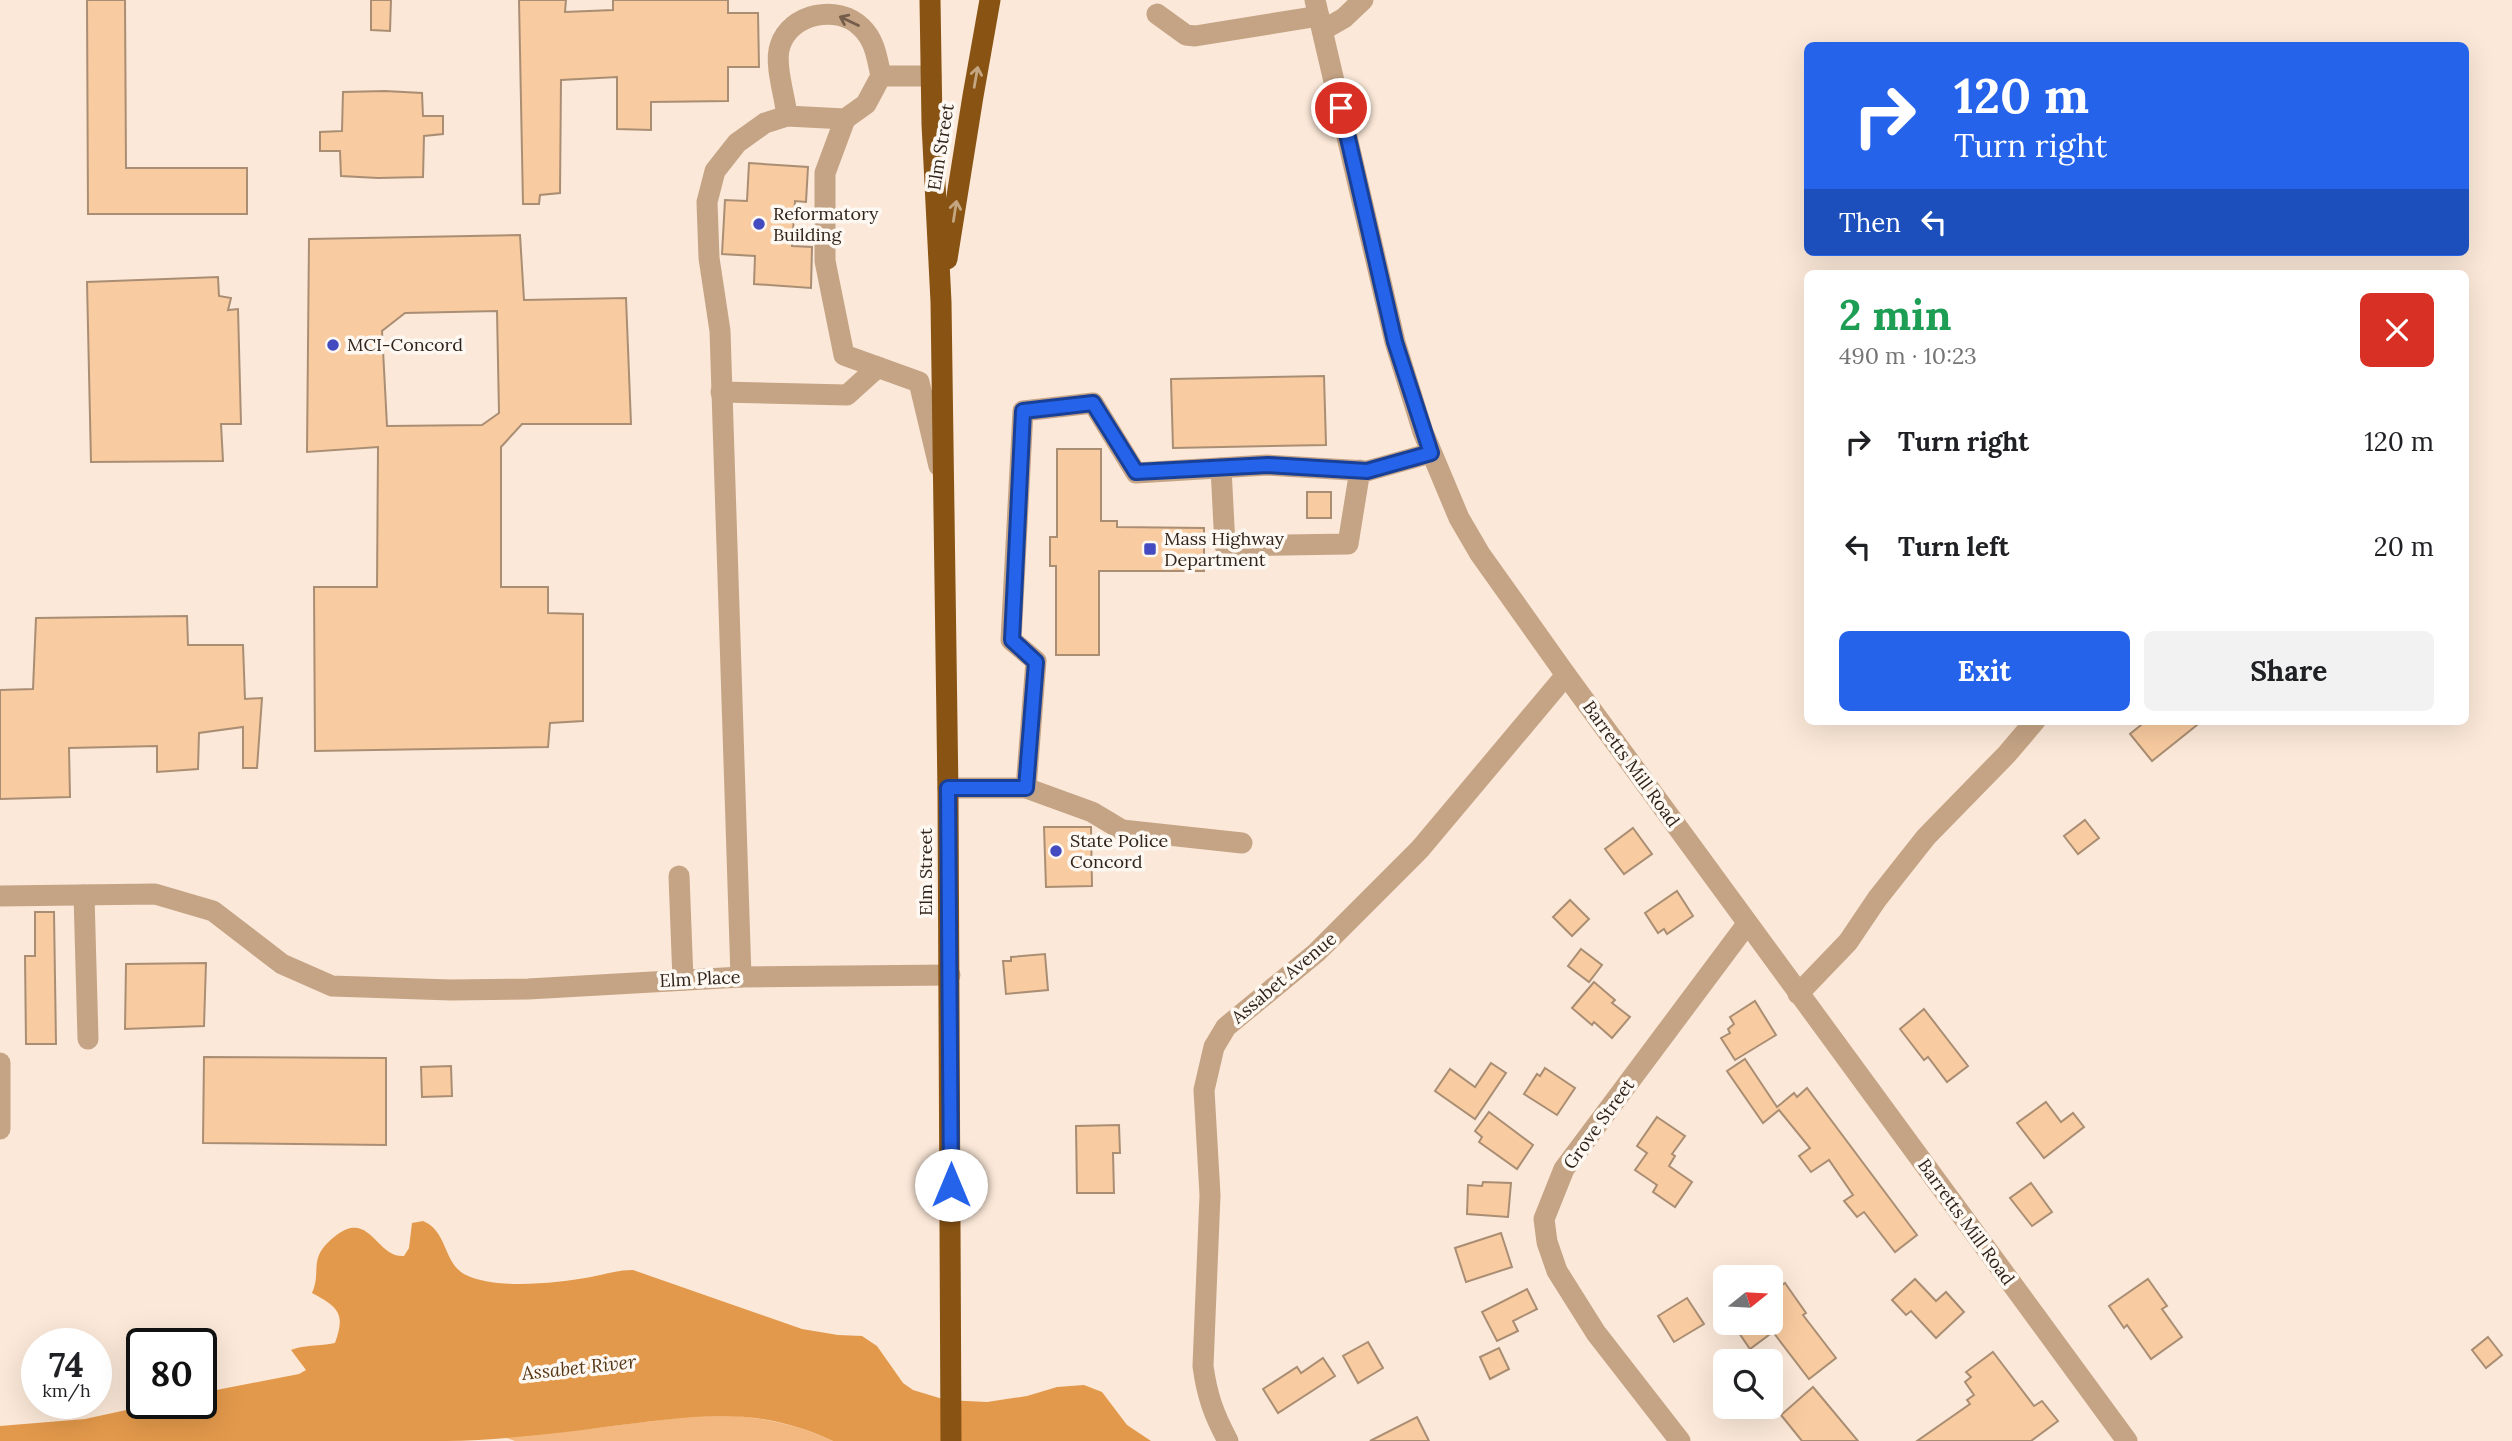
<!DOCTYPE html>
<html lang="en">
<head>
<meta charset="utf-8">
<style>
  body { margin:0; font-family:Lora,serif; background:#f2f2f2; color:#202124; height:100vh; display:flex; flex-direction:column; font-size:26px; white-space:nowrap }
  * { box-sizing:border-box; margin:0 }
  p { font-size:23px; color:#757577 }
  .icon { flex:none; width:38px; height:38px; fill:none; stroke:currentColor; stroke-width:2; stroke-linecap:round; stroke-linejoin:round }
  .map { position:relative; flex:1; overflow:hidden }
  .details { position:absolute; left:1804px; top:270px; width:665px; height:455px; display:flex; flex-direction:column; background:#fff; border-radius:10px; box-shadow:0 7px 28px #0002 }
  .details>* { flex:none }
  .top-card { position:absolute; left:1804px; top:42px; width:665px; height:214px; border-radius:10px; box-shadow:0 7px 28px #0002; background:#2563eb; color:#fff; overflow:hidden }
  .needle { width:46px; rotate:72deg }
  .fabs { position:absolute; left:1713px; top:1265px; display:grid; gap:14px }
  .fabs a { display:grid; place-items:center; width:70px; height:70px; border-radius:10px; background:#fff; box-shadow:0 7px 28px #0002; font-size:35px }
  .speed { position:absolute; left:21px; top:1328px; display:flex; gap:14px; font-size:35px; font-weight:700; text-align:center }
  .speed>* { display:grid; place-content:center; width:91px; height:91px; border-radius:50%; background:#fff; box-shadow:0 7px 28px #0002; line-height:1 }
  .speed small { font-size:18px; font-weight:400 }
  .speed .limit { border:4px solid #111; border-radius:10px; background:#fff; color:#111 }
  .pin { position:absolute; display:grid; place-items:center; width:60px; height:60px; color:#fff; margin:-30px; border:4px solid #fff; border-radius:50%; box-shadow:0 2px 7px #0007 }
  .me { position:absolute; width:77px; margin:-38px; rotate:0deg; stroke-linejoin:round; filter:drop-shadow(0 0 5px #0008) }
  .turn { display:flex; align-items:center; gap:24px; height:147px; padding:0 35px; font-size:32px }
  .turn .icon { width:91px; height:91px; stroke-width:2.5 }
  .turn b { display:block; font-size:49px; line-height:60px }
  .then { display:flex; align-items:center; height:66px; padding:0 35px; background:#0003; gap:14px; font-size:26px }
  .round { display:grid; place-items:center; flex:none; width:74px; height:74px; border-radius:10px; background:#f2f2f2 }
  .headline { display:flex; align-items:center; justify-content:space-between; height:119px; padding:0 35px }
  h1 { font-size:42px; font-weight:700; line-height:52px; color:#1e9e55 }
  .action { display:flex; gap:14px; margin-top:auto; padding:14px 35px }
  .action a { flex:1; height:80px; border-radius:10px; background:#2563eb; color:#fff; font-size:28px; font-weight:700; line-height:80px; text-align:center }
  .action a+a { background:#f2f2f2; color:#202124 }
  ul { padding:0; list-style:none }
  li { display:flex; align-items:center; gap:21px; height:105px; padding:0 35px }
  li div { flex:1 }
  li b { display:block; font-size:26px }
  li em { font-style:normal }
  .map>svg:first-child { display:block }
</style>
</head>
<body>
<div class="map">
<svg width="2512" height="1441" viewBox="0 0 2512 1441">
  <rect width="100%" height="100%" fill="#fbe8d8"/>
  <path fill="#f2b880" d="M709,1414C752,1416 793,1422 833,1441H515L504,1437L580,1430Z"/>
  <path fill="#e3994b" d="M423,1221C448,1231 443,1264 466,1275C497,1290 557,1283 591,1277C606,1274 617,1270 633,1270L802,1329L838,1335L862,1336L877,1346L903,1383L913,1390L946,1400L987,1402L1027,1396L1057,1387L1084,1385L1102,1392L1127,1425L1151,1441H833C752,1403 690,1417 605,1427C553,1434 499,1440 446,1441C297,1441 149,1441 0,1441V1426L85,1419L154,1404H201V1393L299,1374L306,1370L291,1350C301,1345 321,1346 335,1343C346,1313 338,1307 312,1293C319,1278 314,1266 319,1255C323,1246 330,1240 338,1234C370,1211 377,1258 404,1256L409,1248L412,1223Z"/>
  <g fill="#f9cba0" stroke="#aa8e74" stroke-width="2" fill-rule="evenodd">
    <polygon points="87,0 125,0 126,168 247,168 247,214 88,214"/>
    <polygon points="371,0 391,0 390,31 371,30"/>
    <polygon points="519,0 566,0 565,12 613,10 613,0 728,0 728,13 758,13 759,67 728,67 728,101 651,102 651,130 617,129 617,77 561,80 560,193 540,195 539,204 523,204"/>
    <polygon points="385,91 422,93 423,116 443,116 443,134 424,136 423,177 378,178 341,176 340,151 320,151 320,132 342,131 343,92"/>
    <polygon points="749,163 808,167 806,202 795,201 792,246 812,247 811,288 754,284 755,256 722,254 725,200 747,201"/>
    <path d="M520,235L524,300L626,298L631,424H522L501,447V587H548V613L583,614V721L550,723L548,747L315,751L314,587H377L378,447L307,452L309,239ZM497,311L499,413L482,425L387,426L382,331L405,313Z"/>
    <polygon points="218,277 219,296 231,298 228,310 238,309 241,424 221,424 223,461 91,462 87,282"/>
    <polygon points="1324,376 1326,445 1173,448 1171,379"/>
    <polygon points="1057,449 1101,449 1101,521 1117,521 1117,527 1204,528 1204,571 1099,571 1099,655 1056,655 1056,566 1050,566 1050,537 1057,537"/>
    <rect x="1307" y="492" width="24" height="26"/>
    <polygon points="187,616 188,645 243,645 245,699 262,698 257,768 243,768 243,727 199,733 198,769 157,772 157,746 69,748 70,797 0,799 0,690 33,689 36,618"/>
    <polygon points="2146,721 2202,721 2152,761 2130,734"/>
    <polygon points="2085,820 2099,838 2078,854 2064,836"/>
    <polygon points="1044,827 1091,827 1092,886 1046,887"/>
    <polygon points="1633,828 1652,854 1624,874 1605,849"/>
    <polygon points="1677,891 1693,916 1667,934 1664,929 1658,933 1645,913"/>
    <polygon points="1570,900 1589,919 1572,936 1553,917"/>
    <polygon points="35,912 54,912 56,1044 26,1044 25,956 35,956"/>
    <polygon points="1581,949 1602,965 1589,982 1568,966"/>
    <polygon points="1045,954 1048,990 1006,994 1003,961 1011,961 1011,957"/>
    <polygon points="206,963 204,1026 125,1029 126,964"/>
    <polygon points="1594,982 1615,1000 1612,1003 1630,1017 1612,1038 1594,1022 1592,1025 1572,1008"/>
    <polygon points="1755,1001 1776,1035 1735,1060 1721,1038 1730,1033 1728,1029 1734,1024 1730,1017"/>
    <polygon points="1924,1009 1968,1066 1947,1082 1928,1057 1924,1060 1900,1029"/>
    <polygon points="204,1057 386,1058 386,1145 203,1143"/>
    <polygon points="1745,1059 1777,1107 1794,1093 1797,1097 1807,1088 1917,1235 1895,1252 1864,1212 1857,1217 1844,1201 1853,1195 1829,1160 1811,1172 1799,1156 1810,1148 1779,1110 1763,1123 1727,1071"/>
    <polygon points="1491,1063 1506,1073 1475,1119 1435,1091 1450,1069 1475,1087"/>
    <polygon points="451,1066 452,1096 422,1097 421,1067"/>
    <polygon points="1545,1068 1575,1088 1557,1115 1524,1094 1537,1074 1540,1076"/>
    <polygon points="2046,1102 2061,1122 2073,1113 2084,1127 2044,1158 2017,1123"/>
    <polygon points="1489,1112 1533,1145 1517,1169 1479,1142 1482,1137 1475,1131"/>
    <polygon points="1657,1117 1685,1136 1672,1154 1675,1156 1669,1166 1692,1182 1675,1207 1653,1192 1657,1185 1635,1170 1647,1153 1637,1146"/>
    <polygon points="1119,1125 1120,1153 1113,1153 1114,1193 1077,1193 1076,1126"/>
    <polygon points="1483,1182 1511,1183 1508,1217 1467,1214 1468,1185 1482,1186"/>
    <polygon points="2031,1183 2052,1212 2032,1226 2010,1198"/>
    <polygon points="1501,1233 1512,1267 1466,1282 1455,1248"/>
    <polygon points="1915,1279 1936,1301 1946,1292 1964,1312 1936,1338 1911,1311 1906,1315 1892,1300"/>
    <polygon points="2148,1279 2167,1306 2162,1309 2182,1337 2151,1359 2127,1325 2124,1328 2109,1306"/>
    <polygon points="1785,1283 1806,1313 1803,1315 1836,1358 1809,1379 1773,1332 1750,1349 1737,1330 1748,1323 1771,1323 1771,1293"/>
    <polygon points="1527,1289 1537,1309 1513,1321 1518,1331 1497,1341 1482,1312"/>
    <polygon points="1687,1298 1704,1324 1674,1342 1658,1316"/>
    <polygon points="2488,1337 2502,1355 2486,1368 2472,1350"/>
    <polygon points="1368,1342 1383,1368 1358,1383 1343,1356"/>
    <polygon points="1499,1348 1509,1369 1490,1379 1480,1357"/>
    <polygon points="1993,1352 2034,1406 2042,1401 2058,1421 2031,1441 1917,1441 1970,1404 1967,1400 1974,1395 1965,1382 1971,1377 1966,1372"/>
    <polygon points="1323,1358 1335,1376 1278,1413 1263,1389 1297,1367 1301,1373"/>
    <polygon points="1813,1387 1858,1441 1802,1441 1781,1415"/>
    <polygon points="1417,1417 1429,1441 1370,1441"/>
  </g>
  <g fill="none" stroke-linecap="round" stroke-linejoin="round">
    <g stroke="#c5a485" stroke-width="21">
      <polyline points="1315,0 1395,342 1423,432 1459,518 1480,554 1566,675 2127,1441"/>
      <polyline points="1157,14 1186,35 1195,36 1319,16"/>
      <polyline points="1323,30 1344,18 1363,0"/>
      <path d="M787,116C785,96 774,64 780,46C790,13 838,4 861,27C875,40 877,58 881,76"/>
      <polyline points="845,119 825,173 825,261 844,355 919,382 939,466"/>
      <polyline points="721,392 847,395 878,367"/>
      <polyline points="1221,468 1225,546 1348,544 1360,470"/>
      <polyline points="948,788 1026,788 1036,661 1011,640 1023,411 1093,403 1136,473 1267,465 1367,471 1431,453"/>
      <polyline points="1026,788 1092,812 1122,830 1242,843"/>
      <polyline points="679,876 683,980"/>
      <polyline points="84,895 88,1039"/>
      <polyline points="0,896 155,894 213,911 282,964 332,986 451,990 528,989 741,977 950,975"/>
      <polyline points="741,977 720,331 709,258 707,202 715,171 737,143 765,123 787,116 845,119 866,104 881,76 931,76"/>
      <polyline points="1798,994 1848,942 1877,899 1926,837 2007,754 2035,721"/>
      <polyline points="0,1063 0,1129"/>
      <path d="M1228,1441C1214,1415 1207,1396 1203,1366L1210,1195L1204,1090L1214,1047L1226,1027L1316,953L1420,849L1566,675"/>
      <polyline points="1680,1441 1596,1333 1557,1271 1547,1242 1544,1219 1564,1169 1747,924"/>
    </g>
    <g stroke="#895413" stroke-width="21">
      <polyline points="930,0 932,124 941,302 948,794 951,1441"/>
      <polyline points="947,259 973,96 990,0"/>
    </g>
  </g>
  <defs><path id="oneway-shaft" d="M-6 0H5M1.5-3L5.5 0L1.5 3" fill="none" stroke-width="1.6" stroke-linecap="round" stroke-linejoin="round" transform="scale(1.75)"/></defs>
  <use stroke="#745e4b" href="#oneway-shaft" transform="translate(849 21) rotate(-155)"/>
  <g stroke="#c4a682">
    <use href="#oneway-shaft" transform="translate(976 77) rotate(-80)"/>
    <use href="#oneway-shaft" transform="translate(955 211) rotate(-81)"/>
  </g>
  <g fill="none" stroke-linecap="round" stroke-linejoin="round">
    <g stroke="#184099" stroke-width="18">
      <polyline id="route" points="951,1185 948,788 1026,788 1036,662 1012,640 1023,411 1093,403 1136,472 1268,465 1367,471 1431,453 1395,342 1341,108"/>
    </g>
    <use href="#route" stroke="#2563eb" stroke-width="12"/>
  </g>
  <g fill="#444abf" stroke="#fef8f2" stroke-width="2.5">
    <circle cx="759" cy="224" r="7"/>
    <circle cx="333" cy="345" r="7"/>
    <rect x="1143" y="542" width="14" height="14" rx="3.5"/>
    <circle cx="1056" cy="851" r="7"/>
  </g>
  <g text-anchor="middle" stroke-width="7" stroke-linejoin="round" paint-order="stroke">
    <g font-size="18" fill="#31251b" stroke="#fef8f2">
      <text transform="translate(941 147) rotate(-81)" y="6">Elm Street</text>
      <text transform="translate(1631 764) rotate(54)" y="6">Barretts Mill Road</text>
      <text transform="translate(926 872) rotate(-90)" y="6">Elm Street</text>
      <text transform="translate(1284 978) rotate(-40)" y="6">Assabet Avenue</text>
      <text transform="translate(700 979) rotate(-3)" y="6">Elm Place</text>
      <text transform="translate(1599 1124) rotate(-54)" y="6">Grove Street</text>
      <text transform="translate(1966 1222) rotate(54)" y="6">Barretts Mill Road</text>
    </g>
    <g font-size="18" fill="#31251b" stroke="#fef8f2" text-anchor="start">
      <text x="773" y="220">Reformatory<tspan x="773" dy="21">Building</tspan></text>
      <text x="347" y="351">MCI-Concord</text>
      <text x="1164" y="545">Mass Highway<tspan x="1164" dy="21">Department</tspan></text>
      <text x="1070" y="847">State Police<tspan x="1070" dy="21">Concord</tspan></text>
    </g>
    <g font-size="19" font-style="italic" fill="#563817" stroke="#fef8f2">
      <text transform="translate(579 1367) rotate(-6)" y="7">Assabet River</text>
    </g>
  </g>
</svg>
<div class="fabs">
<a><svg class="needle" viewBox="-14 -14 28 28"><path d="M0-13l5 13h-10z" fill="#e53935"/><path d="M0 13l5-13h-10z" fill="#757577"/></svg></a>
<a><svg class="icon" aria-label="search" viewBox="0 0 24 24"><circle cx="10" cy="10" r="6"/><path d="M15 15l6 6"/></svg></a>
</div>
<div class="speed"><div>74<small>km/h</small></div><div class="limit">80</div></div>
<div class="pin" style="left:1341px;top:108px;background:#d93025"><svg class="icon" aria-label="arrive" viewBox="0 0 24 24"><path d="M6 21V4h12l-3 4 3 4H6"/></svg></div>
<svg class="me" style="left:951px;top:1185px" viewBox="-20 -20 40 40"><circle r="19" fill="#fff"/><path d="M0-13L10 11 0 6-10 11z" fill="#2563eb"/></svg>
<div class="top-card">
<div class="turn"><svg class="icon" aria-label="right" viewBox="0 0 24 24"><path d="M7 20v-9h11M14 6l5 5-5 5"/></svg><div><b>120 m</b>Turn right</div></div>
<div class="then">Then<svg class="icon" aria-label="left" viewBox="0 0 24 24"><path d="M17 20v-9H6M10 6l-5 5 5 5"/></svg></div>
</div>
<section class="details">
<div class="headline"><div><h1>2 min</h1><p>490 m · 10:23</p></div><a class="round" style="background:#d93025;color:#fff"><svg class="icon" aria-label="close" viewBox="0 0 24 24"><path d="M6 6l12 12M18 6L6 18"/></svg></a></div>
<ul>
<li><svg class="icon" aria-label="right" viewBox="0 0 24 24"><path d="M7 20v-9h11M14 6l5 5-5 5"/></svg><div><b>Turn right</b></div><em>120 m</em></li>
<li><svg class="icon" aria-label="left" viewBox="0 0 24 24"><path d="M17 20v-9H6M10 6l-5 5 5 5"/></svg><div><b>Turn left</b></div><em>20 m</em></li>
</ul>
<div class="action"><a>Exit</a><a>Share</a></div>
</section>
</div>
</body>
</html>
